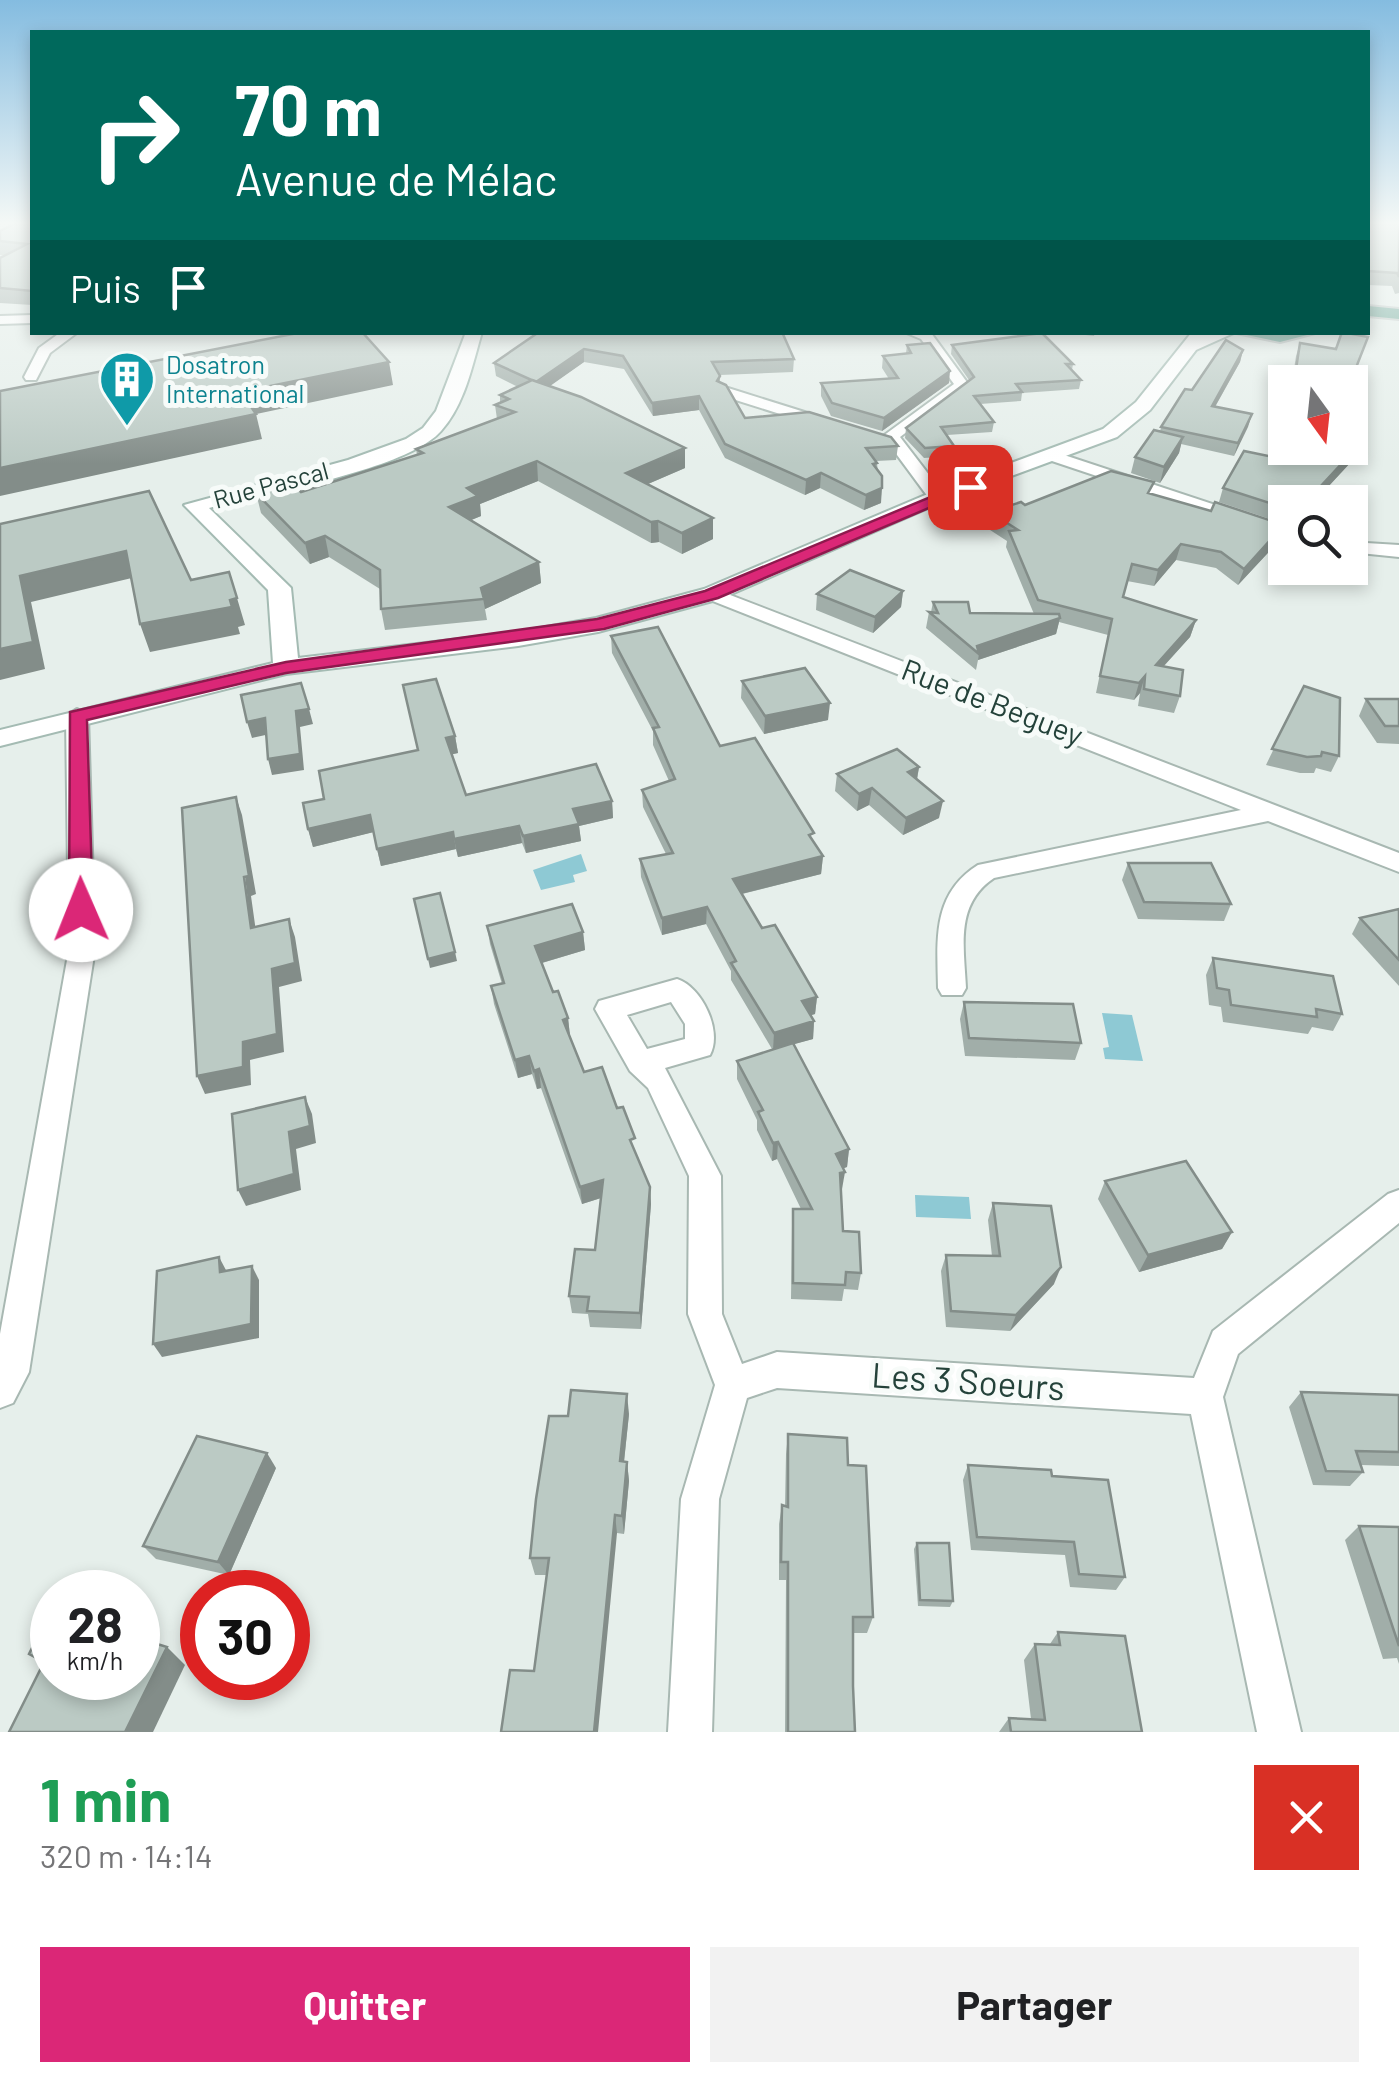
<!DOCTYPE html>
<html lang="fr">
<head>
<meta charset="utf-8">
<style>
  body { margin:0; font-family:Barlow,sans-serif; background:#f2f2f2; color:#202124; height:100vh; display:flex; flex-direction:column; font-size:38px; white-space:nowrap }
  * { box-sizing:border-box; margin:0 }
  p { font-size:32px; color:#757577 }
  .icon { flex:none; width:55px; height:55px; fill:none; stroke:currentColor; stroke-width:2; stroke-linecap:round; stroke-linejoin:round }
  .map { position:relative; height:1732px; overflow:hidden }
  .drawer { display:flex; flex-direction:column; background:#fff; flex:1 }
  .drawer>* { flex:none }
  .top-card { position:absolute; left:30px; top:30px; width:1340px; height:305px; border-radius:0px; box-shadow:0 5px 15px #0003; background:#00695c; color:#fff; overflow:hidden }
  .needle { width:65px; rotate:165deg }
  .fabs { position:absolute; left:1268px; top:365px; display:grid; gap:20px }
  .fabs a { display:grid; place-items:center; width:100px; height:100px; border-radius:0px; background:#fff; box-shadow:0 5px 15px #0003; font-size:50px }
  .speed { position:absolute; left:30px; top:1570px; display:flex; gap:20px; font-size:50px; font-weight:700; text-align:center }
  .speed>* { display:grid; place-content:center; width:130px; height:130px; border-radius:50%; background:#fff; box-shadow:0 5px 15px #0003; line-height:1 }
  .speed small { font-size:25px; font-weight:400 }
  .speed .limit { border:15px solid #d22; background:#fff; color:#111 }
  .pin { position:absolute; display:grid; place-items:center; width:85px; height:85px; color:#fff; margin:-42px; border-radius:20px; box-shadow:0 5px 15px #0006 }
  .me { position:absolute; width:110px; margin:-55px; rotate:359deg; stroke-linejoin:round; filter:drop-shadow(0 0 8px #0008) }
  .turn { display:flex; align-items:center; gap:35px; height:210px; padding:0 40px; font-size:45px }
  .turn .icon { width:130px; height:130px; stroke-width:2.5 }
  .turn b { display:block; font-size:70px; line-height:85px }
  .then { display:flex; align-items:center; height:95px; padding:0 40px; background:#0003; gap:20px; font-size:38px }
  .round { display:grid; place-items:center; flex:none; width:105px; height:105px; border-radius:0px; background:#f2f2f2 }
  .overview { display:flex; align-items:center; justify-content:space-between; height:170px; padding:0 40px }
  h1 { font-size:60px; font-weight:700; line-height:75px; color:#1e9e55 }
  .button { display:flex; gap:20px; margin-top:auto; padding:20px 40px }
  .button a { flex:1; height:115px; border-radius:0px; background:#db2777; color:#fff; font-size:40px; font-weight:700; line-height:115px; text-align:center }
  .button a+a { background:#f2f2f2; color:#202124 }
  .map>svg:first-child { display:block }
</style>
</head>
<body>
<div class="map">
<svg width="1399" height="1732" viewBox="0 0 1399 1732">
  <rect width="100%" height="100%" fill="#e6efeb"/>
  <g fill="#8ec9d4">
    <polygon points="581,854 587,871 573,875 575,882 541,890 533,870"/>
    <polygon points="1102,1013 1132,1015 1143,1061 1105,1059 1103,1048 1109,1047"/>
    <polygon points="915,1195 969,1197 971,1219 916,1217"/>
  </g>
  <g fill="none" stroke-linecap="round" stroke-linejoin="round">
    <g stroke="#a8b8b2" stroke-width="4">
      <g id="street">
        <polygon points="32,315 32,323 0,324 0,316"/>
        <polygon points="61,332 78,332 50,353 36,380 26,380 24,377 39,348"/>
        <polygon points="904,332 931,333 969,385 900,437 946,497 937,502 931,501 883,436 954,384 921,339"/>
        <polygon points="728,388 830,420 832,423 824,428 723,396 723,390"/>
        <polygon points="1052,451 1285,528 1285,539 1046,459 1044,456"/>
        <polygon points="1350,542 1399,545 1399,557 1350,552"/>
        <path d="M712,588L1399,853V872L1268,821L994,878C955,904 964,946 966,988L962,995H942L938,988C937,939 932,894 978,865L1241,810L705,598V590Z"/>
        <polygon points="77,709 88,716 95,949 29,1372 13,1403 0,1408 0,1334 69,949 66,716"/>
        <path d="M677,979C702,987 723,1031 710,1055L665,1068L721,1176L722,1314L742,1364L777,1352L1194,1378L1213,1331L1388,1194L1399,1190V1223L1238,1354L1223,1397L1301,1732H1257L1191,1414L777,1388L747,1398L719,1499L712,1732H668L681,1499L715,1385L688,1314L689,1176L648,1088L630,1071L595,1009L599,1001ZM671,1002L685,1024V1039L647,1049L627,1015Z"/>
      </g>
    </g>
    <g stroke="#a4bbb3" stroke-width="4">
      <path id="secondary" d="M466,332H482C472,366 465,404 441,431C407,470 262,494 209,508L291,588L298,658L518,632L596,618L704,589L930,493L1103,429L1136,402L1192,332H1236L1196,350L1150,410L1117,437L944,501L720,599L598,632L518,646L286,674L0,746V730L273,663L268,590L184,505L348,460L406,439L423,428L436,411Z"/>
    </g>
    <g stroke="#c2cac8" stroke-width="4">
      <g id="primary">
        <polygon points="1368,306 1399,309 1399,319 1368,316"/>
        <polygon points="1232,332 1319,332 1280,342"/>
      </g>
    </g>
    <use href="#street" fill="#fff" fill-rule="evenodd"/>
    <use href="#secondary" fill="#fff" fill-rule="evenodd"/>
    <use href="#primary" fill="#6aa596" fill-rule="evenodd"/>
  </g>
  <g fill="#a1aea9">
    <polygon points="32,222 32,305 0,303 0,258 5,255 0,255 0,231"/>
    <polygon points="1368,222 1399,222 1399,293 1395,294 1392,286 1368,285"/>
    <polygon points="539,332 794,359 793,372 720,375 720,383 745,418 898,446 896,460 876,461 877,463 881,503 864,510 820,488 805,495 725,458 699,410 653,416 624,369 584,362 549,386 685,448 685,468 648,484 713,518 713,539 682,554 659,542 651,543 538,481 480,504 481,516 471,520 539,562 541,583 485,609 487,620 385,630 381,609 380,589 329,557 310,564 261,513 256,493 301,492 417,455 416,449 497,419 495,405 500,403 500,395 518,387 496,376 494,363"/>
    <polygon points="1060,332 1095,332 1094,336"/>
    <polygon points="1100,332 1127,332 1126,335"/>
    <polygon points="1300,343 1350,382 1292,382 1296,356"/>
    <polygon points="907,345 949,383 882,431 831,416 821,396 821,383 889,379 882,368 883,356 906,353"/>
    <polygon points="952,345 1073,364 1072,370 1081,380 1079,389 1022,393 1021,401 980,404 994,422 992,432 947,435 954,446 953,456 924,458 905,438 906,428 969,380 951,354"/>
    <polygon points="1243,350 1240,362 1215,407 1252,414 1234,456 1181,444 1179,453 1160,483 1131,473 1135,457 1160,432 1161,427 1192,390"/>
    <polygon points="1299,448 1356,448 1351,462 1314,502 1285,502 1285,524 1219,502 1223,488 1296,462"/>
    <polygon points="1151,494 1211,511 1284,525 1279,541 1238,585 1216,568 1176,560 1154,586 1127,581 1123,597 1196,620 1190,637 1164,666 1180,696 1174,713 1138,706 1140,693 1134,700 1096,693 1108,635 1059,622 1056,634 978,660 976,670 926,628 929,612 931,612 933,602 970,613 1034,614 1006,547 1007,541 987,528 990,512 1025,505"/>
    <polygon points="903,591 901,607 873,633 816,610 817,594"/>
    <polygon points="611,636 813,841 823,856 821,874 742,894 762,928 817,997 815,1014 811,1015 814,1021 813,1039 794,1044 849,1149 847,1167 843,1168 842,1189 841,1190 843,1231 861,1273 858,1290 844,1289 842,1301 791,1299 792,1226 793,1209 801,1209 777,1159 772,1161 757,1130 757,1120 737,1079 737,1061 772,1049 731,980 731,971 706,924 662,935 641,877 640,859 666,854 643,807 642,790 669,781 653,745 653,731 612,653"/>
    <polygon points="742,681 828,720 764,734 741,698"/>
    <polygon points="1304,686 1339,756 1331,772 1316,768 1314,773 1300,773 1266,765"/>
    <polygon points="1366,699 1399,699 1399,744 1377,743 1359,716"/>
    <polygon points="455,736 458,753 452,754 466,795 612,801 613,818 579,826 581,841 526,853 522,843 458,857 456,849 381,866 373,832 313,847 308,829 324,799 418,750"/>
    <polygon points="919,767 917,780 939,818 903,835 869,805 857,811 835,791 837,774"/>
    <polygon points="1128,863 1231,904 1224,921 1138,919 1122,880"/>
    <polygon points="1399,909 1399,986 1352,934 1360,918"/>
    <polygon points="487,926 583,932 585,950 542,963 553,992 568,1018 570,1036 584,1072 617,1108 650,1187 651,1204 641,1329 590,1327 588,1314 572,1313 569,1296 595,1250 601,1198 582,1204 541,1088 537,1089 532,1074 518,1078 494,1004 491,986 502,984 490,944"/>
    <polygon points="1213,958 1342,1014 1333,1031 1312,1027 1308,1034 1223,1022 1221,1007 1209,1005 1206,975"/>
    <polygon points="964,1002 1081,1043 1075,1060 965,1056 960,1019"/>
    <polygon points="1105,1181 1232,1232 1222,1249 1139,1272 1098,1199"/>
    <polygon points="993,1203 1054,1284 1010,1331 946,1327 941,1271 946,1255 992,1256 988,1220"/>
    <polygon points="1301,1392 1399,1395 1399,1466 1361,1465 1363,1472 1350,1486 1313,1485 1289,1407"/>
    <polygon points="629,1414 624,1462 627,1462 629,1481 624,1534 617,1533 534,1671 547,1575 535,1575 530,1558"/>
    <polygon points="788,1434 848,1465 873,1617 867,1633 853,1633 853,1686 855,1732 785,1732 786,1580 779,1580 779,1524 782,1505 785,1506 786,1454"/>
    <polygon points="968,1465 1052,1476 1125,1577 1116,1590 1070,1587 1065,1555 971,1550 963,1480"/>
    <polygon points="276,1468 229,1575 156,1559 143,1546"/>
    <polygon points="1359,1526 1399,1527 1399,1664 1397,1658 1383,1659 1345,1540"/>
    <polygon points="917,1543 953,1601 950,1607 918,1606 914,1549"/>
    <polygon points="1058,1632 1142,1732 1031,1719 1024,1660 1035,1644 1050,1644"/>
    <polygon points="1009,1718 1011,1732 999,1732"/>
  </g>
  <g fill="#838d89">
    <polygon points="584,349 584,362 536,396 535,382"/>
    <polygon points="1243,350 1240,362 1208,419 1212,406"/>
    <polygon points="389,362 393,385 247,416 241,392"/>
    <polygon points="950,371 949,383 882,431 884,418"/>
    <polygon points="699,396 699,410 653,416 652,403"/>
    <polygon points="256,414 262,439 0,496 0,468"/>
    <polygon points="1252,414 1248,427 1234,456 1238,443"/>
    <polygon points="1183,437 1179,453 1160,483 1164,467"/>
    <polygon points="685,448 685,468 627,493 626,473"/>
    <polygon points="1356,448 1351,462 1314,502 1306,502"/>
    <polygon points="537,461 538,481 480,504 481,516 452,528 449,507 467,488"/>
    <polygon points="821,473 820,488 805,495 806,480"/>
    <polygon points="882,488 881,503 864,510 866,495"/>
    <polygon points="713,518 713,539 682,554 682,533"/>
    <polygon points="658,521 659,542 651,543 651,522"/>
    <polygon points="1284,525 1279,541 1238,585 1244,569"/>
    <polygon points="325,536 329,557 310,564 305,543"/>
    <polygon points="1181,544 1176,560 1154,586 1158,570"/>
    <polygon points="126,551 136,577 31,602 45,669 0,680 0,649 20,576"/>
    <polygon points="539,562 541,583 485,609 481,588"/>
    <polygon points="903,591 901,607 873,633 875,617"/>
    <polygon points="237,598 245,625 238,627 240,634 150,652 140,624"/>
    <polygon points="1060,618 1056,634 978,660 979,654 977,646"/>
    <polygon points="1196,620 1190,637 1150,681 1156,665"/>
    <polygon points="1145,676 1140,693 1134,700 1139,683"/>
    <polygon points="830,703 828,720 764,734 765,716"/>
    <polygon points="309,709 313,724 300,727 304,770 272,775 268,759 296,711"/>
    <polygon points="265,718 270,734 252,738 247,722"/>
    <polygon points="455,736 458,753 449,755 446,738"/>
    <polygon points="919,767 916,784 908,772"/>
    <polygon points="872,788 869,805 857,811 859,794"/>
    <polygon points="236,797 242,815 256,894 251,896 258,946 251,928"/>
    <polygon points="612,801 613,818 579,826 581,841 526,853 523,836 573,809"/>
    <polygon points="943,801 939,818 903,835 906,818"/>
    <polygon points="370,815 374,832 313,847 308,829"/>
    <polygon points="519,826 522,843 458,857 454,839"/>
    <polygon points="453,832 456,849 381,866 377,849"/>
    <polygon points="823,856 821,874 733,896 733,879"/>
    <polygon points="707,907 706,924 662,935 662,918"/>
    <polygon points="289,919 295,937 302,981 279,987 284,1052 250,1060 251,1085 205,1094 197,1076 243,1042 272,969"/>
    <polygon points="583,932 585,950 538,964 535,946"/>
    <polygon points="455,952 457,961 430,968 428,959"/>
    <polygon points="817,997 815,1014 801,1018 802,1001"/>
    <polygon points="568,1018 570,1036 563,1020"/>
    <polygon points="814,1021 813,1039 773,1050 774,1033"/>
    <polygon points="529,1056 532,1074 518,1078 515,1060"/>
    <polygon points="539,1069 541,1088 537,1089 534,1071"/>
    <polygon points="305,1097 312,1114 316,1143 296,1149 301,1190 246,1206 238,1190"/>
    <polygon points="778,1142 777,1159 772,1161 773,1143"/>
    <polygon points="849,1149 847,1167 833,1172 836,1154"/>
    <polygon points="845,1172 842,1189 837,1191 840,1173"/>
    <polygon points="603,1180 604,1197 582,1204 580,1187"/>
    <polygon points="650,1187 651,1204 641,1329 640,1313"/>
    <polygon points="1232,1232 1222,1249 1139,1272 1148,1255"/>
    <polygon points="219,1257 227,1272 220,1272"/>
    <polygon points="252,1266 259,1280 259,1338 162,1357 153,1344"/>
    <polygon points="1061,1267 1054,1284 1010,1331 1016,1315"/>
    <polygon points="627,1394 629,1414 622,1480 620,1461"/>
    <polygon points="267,1453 276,1468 229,1575 218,1562"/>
    <polygon points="627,1462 629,1481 624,1534 622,1516"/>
    <polygon points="615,1515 617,1533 598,1732 594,1732"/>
    <polygon points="167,1647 185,1665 153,1732 125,1732"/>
  </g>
  <g fill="#bbcac4" stroke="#838d89" stroke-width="2.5">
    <polygon points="18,222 32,222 32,291 0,288 0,258 27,244 0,241 0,231"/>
    <polygon points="1368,222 1399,222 1399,277 1397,273 1368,271"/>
    <polygon points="303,332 362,332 389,362 241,392 256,414 0,468 0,391"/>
    <polygon points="539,332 782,332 794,359 712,362 720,376 717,381 726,385 745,418 809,412 891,437 898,446 866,448 877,463 873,464 882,476 882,488 866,495 821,473 806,480 725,444 699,396 652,403 623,356 584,349 536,382 494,363"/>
    <polygon points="1342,332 1368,337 1350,383 1294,382 1300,343 1336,349"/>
    <polygon points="1042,333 1073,364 1066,364 1081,380 1016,384 1022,392 974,396 994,422 941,427 954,446 925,448 906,428 974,377 952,345"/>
    <polygon points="1226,340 1243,350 1212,406 1252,414 1238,443 1161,427 1185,389 1192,390"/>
    <polygon points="930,343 950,371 884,418 832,403 821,383 898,378 883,356 911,353 907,345"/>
    <polygon points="532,380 581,397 685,448 626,473 713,518 682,533 658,521 651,522 537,461 467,488 478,496 449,507 539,562 481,588 484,599 381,609 380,570 325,536 305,543 256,493 291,482 301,492 423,453 416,449 515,412 495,405 509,399 500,395"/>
    <polygon points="1154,430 1183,437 1164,467 1135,457"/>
    <polygon points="1350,447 1356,448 1306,502 1285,502 1285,508 1223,488 1244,451 1297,462 1301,448"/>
    <polygon points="1111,471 1154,482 1148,493 1211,511 1215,502 1284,525 1244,569 1221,552 1181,544 1158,570 1132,564 1123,597 1196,620 1156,665 1183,670 1180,696 1144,689 1145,676 1139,683 1100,676 1112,619 1038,600 1009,531 1018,530 990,512 1021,502 1025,505"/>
    <polygon points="149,491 191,580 229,572 237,598 230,600 232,607 140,624 126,551 20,576 33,642 0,649 0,524"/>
    <polygon points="850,570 903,591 875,617 817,594"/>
    <polygon points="933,602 968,602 970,613 1059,614 1060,618 977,646 979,654 929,612 938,613"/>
    <polygon points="658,627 720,746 755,738 814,833 809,835 823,856 733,879 762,928 775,925 817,997 802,1001 814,1021 774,1033 731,963 736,961 707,907 662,918 640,859 673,853 642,790 675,779 653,728 659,727 611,636"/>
    <polygon points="805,668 830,703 765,716 742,681"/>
    <polygon points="436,679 455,736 446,738 466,795 596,764 612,801 573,809 579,824 523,836 519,826 454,839 453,832 377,849 370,815 308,829 303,803 324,799 319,771 418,750 403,685"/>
    <polygon points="301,683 309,709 296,711 300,754 268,759 265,718 247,722 241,695"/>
    <polygon points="1304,686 1340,698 1339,756 1322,752 1321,756 1307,757 1272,749"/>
    <polygon points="1366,699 1399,699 1399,726 1385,726"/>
    <polygon points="897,749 919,767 908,772 943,801 906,818 872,788 859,794 837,774"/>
    <polygon points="236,797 249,876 244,877 251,928 289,919 295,963 272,969 277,1034 243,1042 243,1067 197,1076 182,808"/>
    <polygon points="1128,863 1211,863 1231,904 1144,902"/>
    <polygon points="440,893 455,952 428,959 414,899"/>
    <polygon points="572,904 583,932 535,946 553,992 558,991 568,1018 563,1020 584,1072 602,1067 617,1108 623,1107 635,1138 630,1140 650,1187 640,1313 587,1311 589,1297 569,1296 575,1249 595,1250 603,1180 580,1187 539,1069 534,1071 529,1056 515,1060 491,986 504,983 487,926"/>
    <polygon points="1399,909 1399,960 1360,918"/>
    <polygon points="1213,958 1333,976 1342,1014 1316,1009 1317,1017 1231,1005 1229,990 1217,988"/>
    <polygon points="964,1002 1073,1004 1081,1043 969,1038"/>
    <polygon points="793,1043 849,1149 836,1154 845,1172 840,1173 843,1231 859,1232 861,1273 846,1272 845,1285 793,1283 793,1209 812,1209 778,1142 773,1143 758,1112 763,1110 737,1061"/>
    <polygon points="305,1097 310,1126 289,1132 294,1174 238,1190 232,1114"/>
    <polygon points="1186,1161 1232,1232 1148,1255 1105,1181"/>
    <polygon points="993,1203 1051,1206 1061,1267 1016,1315 951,1311 946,1255 1000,1256"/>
    <polygon points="219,1257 220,1272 252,1266 251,1324 153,1344 157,1271"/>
    <polygon points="571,1390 627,1394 620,1461 627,1462 622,1516 615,1515 594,1732 501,1732 510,1670 534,1671 549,1558 530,1558 536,1499 549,1416 568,1416"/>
    <polygon points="1301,1392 1399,1395 1399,1452 1356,1451 1363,1472 1326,1471"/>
    <polygon points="788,1434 847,1438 848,1465 866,1466 873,1617 853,1617 853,1686 855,1732 788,1732 788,1562 781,1562 782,1505 788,1507"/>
    <polygon points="197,1436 267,1453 218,1562 143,1546"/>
    <polygon points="968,1465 1051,1470 1052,1476 1108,1480 1125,1577 1079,1574 1074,1542 977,1537"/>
    <polygon points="1359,1526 1399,1527 1399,1646"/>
    <polygon points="917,1543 949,1543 953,1601 920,1600"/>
    <polygon points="50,1612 52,1613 52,1678 138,1678 138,1638 167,1647 125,1732 9,1732 44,1662 29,1654"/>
    <polygon points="1058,1632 1125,1636 1142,1732 1011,1732 1009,1718 1045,1720 1035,1644 1060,1645"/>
  </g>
  <linearGradient id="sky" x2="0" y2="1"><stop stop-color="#84bce0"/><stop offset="0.48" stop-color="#f4f8f6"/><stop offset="1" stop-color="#f4f8f6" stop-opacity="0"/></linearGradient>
  <rect width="1399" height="464" fill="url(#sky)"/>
  <polygon fill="#db2777" stroke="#8e194d" stroke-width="2.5" points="964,483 978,487 718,598 604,629 286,673 87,720 93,910 81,919 69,910 70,712 286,662 597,619 705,591"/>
  <defs>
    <g id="building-pin" transform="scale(2.875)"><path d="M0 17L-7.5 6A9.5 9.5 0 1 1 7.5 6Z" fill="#0f9aa8" stroke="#f7fbf9"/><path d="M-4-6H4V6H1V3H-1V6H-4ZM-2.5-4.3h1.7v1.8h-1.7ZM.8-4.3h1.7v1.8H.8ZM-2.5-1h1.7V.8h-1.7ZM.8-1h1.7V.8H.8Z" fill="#fff"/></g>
  </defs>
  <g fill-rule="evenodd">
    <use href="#building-pin" x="127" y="379"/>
  </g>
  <g text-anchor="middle" stroke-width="10" stroke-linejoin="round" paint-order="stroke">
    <g font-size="25" fill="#0d838f" stroke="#f7fbf9" text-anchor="start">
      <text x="166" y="374">Dosatron<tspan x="166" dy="29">International</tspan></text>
    </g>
    <g font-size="25" fill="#24423a" stroke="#f7fbf9">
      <text transform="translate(271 485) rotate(-15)" y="9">Rue Pascal</text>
    </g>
    <g font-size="30" fill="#24423a" stroke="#f7fbf9">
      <text transform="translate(992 703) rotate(21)" y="10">Rue de Beguey</text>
    </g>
    <g font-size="35" fill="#24423a" stroke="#f7fbf9">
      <text transform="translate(968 1382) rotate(4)" y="12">Les 3 Soeurs</text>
    </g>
  </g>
</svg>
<div class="fabs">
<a><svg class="needle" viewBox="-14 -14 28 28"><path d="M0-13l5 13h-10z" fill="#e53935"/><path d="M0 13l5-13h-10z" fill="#757577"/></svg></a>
<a><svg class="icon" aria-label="search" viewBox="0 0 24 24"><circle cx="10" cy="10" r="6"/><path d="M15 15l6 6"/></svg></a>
</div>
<div class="speed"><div>28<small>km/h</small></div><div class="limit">30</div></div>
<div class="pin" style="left:970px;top:487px;background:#d93025"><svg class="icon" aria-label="arrive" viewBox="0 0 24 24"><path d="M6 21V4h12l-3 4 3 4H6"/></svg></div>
<svg class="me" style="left:81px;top:910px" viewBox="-20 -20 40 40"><circle r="19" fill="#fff"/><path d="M0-13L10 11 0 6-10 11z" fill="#db2777"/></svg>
<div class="top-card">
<div class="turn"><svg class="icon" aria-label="right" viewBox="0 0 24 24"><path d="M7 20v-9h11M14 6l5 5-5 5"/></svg><div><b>70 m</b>Avenue de Mélac</div></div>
<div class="then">Puis<svg class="icon" aria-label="arrive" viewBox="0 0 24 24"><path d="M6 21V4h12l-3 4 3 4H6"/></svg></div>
</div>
</div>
<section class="drawer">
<div class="overview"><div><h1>1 min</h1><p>320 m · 14:14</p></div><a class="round" style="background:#d93025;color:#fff"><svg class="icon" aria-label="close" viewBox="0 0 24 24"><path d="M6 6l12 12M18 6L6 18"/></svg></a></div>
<div class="button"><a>Quitter</a><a>Partager</a></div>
</section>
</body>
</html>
